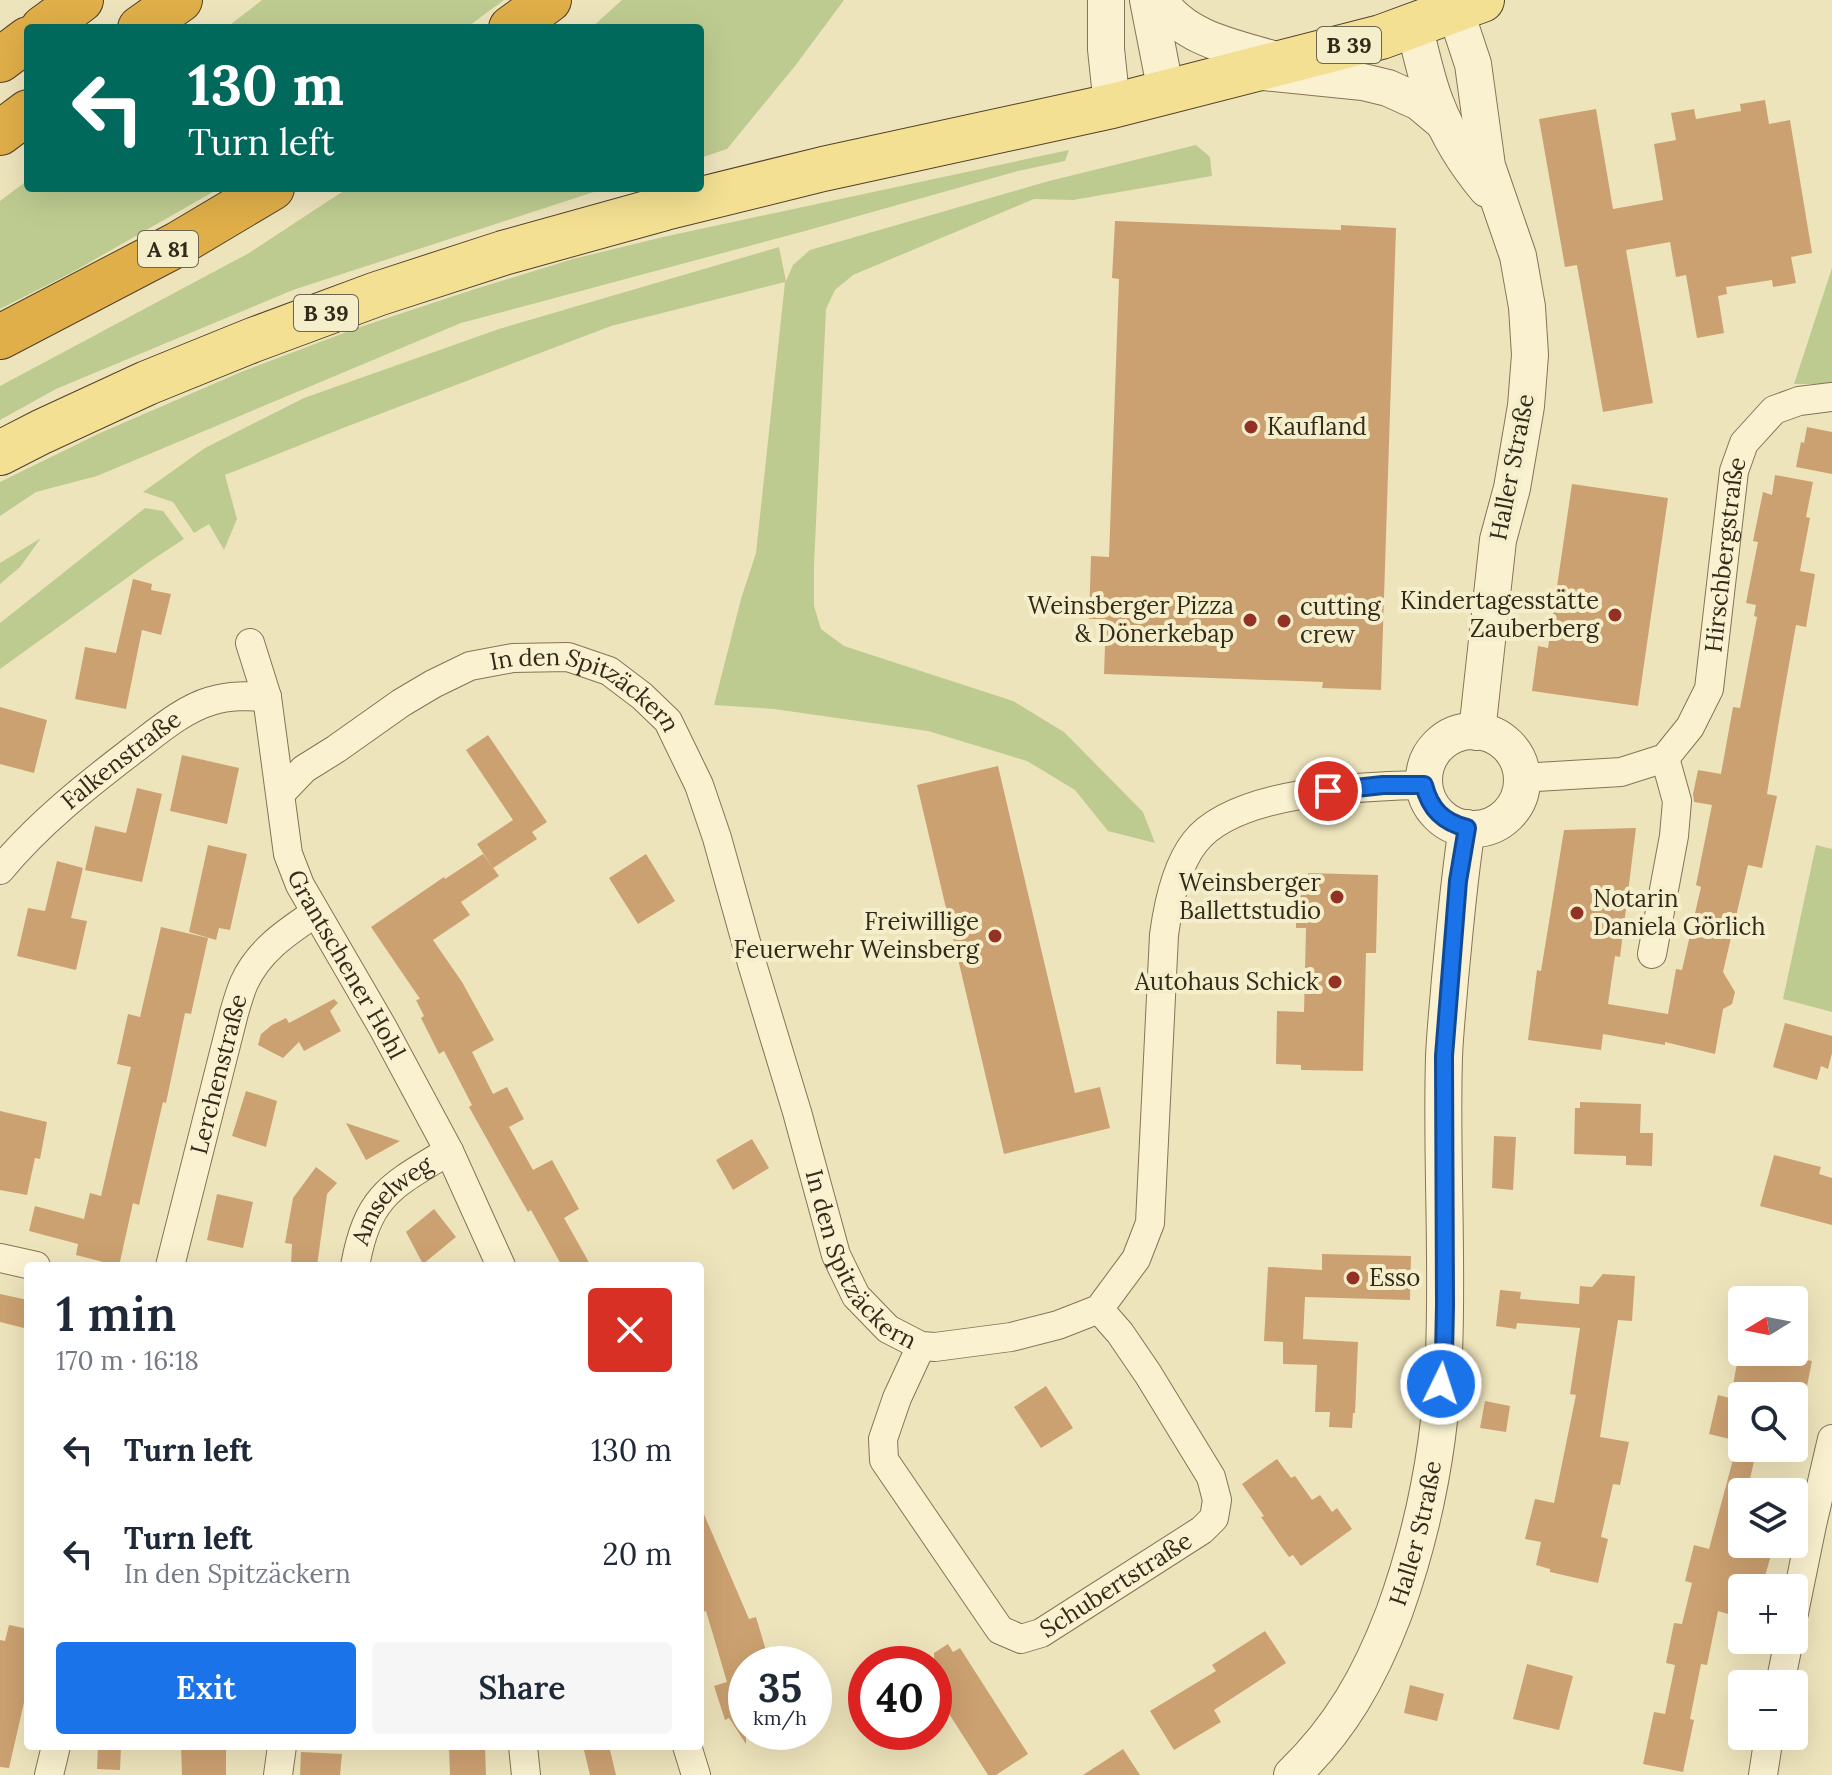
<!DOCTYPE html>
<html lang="en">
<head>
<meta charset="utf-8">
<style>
  body { margin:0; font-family:Lora,serif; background:#f6f6f7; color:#1f2937; height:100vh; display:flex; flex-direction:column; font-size:30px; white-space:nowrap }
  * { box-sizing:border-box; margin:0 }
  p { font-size:26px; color:#747a83 }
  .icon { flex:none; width:44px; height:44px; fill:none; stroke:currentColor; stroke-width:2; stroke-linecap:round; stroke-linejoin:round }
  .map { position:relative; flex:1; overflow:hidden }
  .panel { position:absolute; left:24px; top:1262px; width:680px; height:488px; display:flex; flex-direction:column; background:#fff; border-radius:8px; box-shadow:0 8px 32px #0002 }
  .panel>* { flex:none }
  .top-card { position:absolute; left:24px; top:24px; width:680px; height:168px; border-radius:8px; box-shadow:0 8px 32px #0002; background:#00695c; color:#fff; overflow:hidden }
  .needle { width:52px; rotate:260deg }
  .tools { position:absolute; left:1728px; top:1286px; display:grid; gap:16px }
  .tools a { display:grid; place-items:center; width:80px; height:80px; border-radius:8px; background:#fff; box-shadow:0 8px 32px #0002; font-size:40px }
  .speed { position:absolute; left:728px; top:1646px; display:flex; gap:16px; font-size:40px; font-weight:700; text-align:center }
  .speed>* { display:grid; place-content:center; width:104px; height:104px; border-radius:50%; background:#fff; box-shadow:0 8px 32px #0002; line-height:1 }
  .speed small { font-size:20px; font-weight:400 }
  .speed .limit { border:12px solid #d22; background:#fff; color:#111 }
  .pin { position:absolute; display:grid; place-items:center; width:68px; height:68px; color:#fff; margin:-34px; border:4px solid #fff; border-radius:50%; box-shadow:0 2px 8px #0007 }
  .me { position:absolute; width:88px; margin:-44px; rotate:4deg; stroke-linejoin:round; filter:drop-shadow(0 0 6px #0008) }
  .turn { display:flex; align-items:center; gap:28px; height:168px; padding:0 32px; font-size:36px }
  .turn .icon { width:104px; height:104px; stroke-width:2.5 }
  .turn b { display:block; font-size:56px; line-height:68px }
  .round { display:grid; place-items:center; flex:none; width:84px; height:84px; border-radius:8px; background:#f6f6f7 }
  .overview { display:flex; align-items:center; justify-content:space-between; height:136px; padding:0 32px }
  h1 { font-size:48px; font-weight:600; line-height:60px }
  .cta { display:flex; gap:16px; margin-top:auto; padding:16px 32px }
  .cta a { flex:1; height:92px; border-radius:8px; background:#1a73e8; color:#fff; font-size:32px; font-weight:600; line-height:92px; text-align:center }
  .cta a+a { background:#f6f6f7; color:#1f2937 }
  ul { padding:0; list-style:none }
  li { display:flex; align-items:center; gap:24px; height:104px; padding:0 32px }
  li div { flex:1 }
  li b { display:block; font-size:30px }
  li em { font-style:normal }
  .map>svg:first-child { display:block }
</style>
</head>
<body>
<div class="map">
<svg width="1832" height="1775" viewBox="0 0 1832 1775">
  <rect width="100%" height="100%" fill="#eee4bc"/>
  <g fill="#becb90">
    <polygon points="262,0 504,0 466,28 226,28"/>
    <polygon points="622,0 844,0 795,66 727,149 700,158 700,28 591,28"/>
    <polygon points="1196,145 1210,157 1212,176 1073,200 1034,199 853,275 835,290 826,309 814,565 814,606 821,629 844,646 1013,701 1064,732 1143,812 1155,843 1108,831 1075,790 1027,761 928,731 774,709 714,705 741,599 756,553 785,282 611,326 343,428 225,475 237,519 224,550 209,524 194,533 173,502 143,492 205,448 304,398 499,329 779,247 786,281 793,265 810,250 1049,181"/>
    <polygon points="1069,150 1065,161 1018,171 805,231 461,323 97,476 36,492 0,516 0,482 100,433 241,372 357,328 472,290 573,259 663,237"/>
    <polygon points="28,180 28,188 220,188 71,273 0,309 0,201"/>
    <polygon points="348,188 606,188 293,290 56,389 0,420 0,386 249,253"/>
    <polygon points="1832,268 1832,384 1794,384"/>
    <polygon points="145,508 163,511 184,539 149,562 0,669 0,623"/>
    <polygon points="41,538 20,567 0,584 0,563"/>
    <polygon points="1816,845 1832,849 1832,1012 1783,999"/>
  </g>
  <g fill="#cca171">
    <polygon points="1765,100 1769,124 1790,120 1812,253 1791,257 1796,283 1773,287 1772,280 1726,287 1727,294 1718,296 1724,333 1697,338 1686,275 1676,277 1670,242 1626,250 1653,403 1603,412 1577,265 1565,267 1539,119 1596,109 1613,209 1663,200 1654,144 1676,140 1671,113 1694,109 1696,119 1741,111 1740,104"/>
    <polygon points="1115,221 1341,230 1341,225 1396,228 1381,690 1322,688 1323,682 1104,674 1106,619 1089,619 1091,556 1109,557 1119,279 1112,278"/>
    <polygon points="1807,427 1832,432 1832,474 1796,467 1801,442 1804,443"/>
    <polygon points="1775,475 1813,482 1806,517 1810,518 1800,571 1815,574 1806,627 1796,625 1780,715 1767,794 1777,796 1762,868 1748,865 1723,972 1735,992 1732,1004 1723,1009 1715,1054 1665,1042 1665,1045 1603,1034 1601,1050 1528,1040 1537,970 1541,971 1564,830 1636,828 1620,957 1615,956 1608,1004 1668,1014 1676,969 1682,970 1701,887 1696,885 1712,805 1694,802 1693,794 1698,770 1721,774 1733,707 1740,708 1757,617 1754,616 1756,605 1746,603 1758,542 1753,541 1763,492 1772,495"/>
    <polygon points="1572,484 1668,498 1638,706 1532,691 1538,646 1548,648"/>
    <polygon points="133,579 152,584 151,590 171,594 161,635 142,630 126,709 75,699 85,647 116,653"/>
    <polygon points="0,707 47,720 34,773 0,764"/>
    <polygon points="488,735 547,822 532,832 537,839 493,868 477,844 513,820 466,750"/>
    <polygon points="182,755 239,768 227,824 170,811"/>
    <polygon points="998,766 1075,1093 1100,1087 1110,1128 1004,1154 917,785"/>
    <polygon points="137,788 162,794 142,882 85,870 95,826 126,833"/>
    <polygon points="208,845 247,854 230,930 219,928 216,940 189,932"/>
    <polygon points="483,854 499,876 461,902 470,915 433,940 462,982 494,1040 472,1052 493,1094 507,1087 524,1119 509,1127 533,1170 552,1160 568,1189 579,1209 564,1218 591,1266 562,1266 531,1210 528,1212 498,1159 469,1107 472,1105 444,1051 439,1054 421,1018 424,1016 416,1000 420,999 371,927 444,877 445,879"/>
    <polygon points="646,854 675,901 638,924 609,878"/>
    <polygon points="57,861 83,868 71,918 87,921 76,970 17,956 28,908 45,911"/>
    <polygon points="1308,873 1378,875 1376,953 1366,953 1363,1071 1301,1070 1301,1065 1276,1064 1277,1011 1304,1012 1306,928 1296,928 1296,890 1308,890"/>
    <polygon points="161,927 208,938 191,1014 185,1013 166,1103 163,1102 139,1205 133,1203 119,1266 76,1255 78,1244 29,1231 35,1206 84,1219 90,1193 101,1196 131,1067 117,1064 128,1014 140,1017"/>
    <polygon points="334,999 338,1003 330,1011 341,1031 304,1051 299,1042 283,1058 258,1045 261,1034 272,1025 286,1018 289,1023"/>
    <polygon points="1785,1023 1832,1036 1832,1053 1828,1069 1821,1066 1817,1080 1773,1067"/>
    <polygon points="246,1091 277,1101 266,1147 232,1136"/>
    <polygon points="1580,1102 1641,1104 1640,1133 1653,1133 1652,1166 1626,1165 1626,1156 1574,1154 1575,1108 1580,1108"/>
    <polygon points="0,1111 47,1122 40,1159 35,1158 27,1195 0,1190"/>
    <polygon points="346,1123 400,1141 366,1160"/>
    <polygon points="1494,1136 1516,1137 1513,1190 1492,1188"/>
    <polygon points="752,1139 769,1168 733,1190 716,1160"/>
    <polygon points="1774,1155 1821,1167 1819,1174 1832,1178 1832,1225 1760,1206"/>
    <polygon points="316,1167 337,1183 327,1194 317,1266 291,1266 292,1244 285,1243 293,1198"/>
    <polygon points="217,1194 253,1202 243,1248 207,1240"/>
    <polygon points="434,1209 456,1237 423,1264 406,1232"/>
    <polygon points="1322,1254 1411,1256 1410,1300 1305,1297 1303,1339 1358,1342 1355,1413 1353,1413 1352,1428 1329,1427 1330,1412 1315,1412 1317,1365 1283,1364 1283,1342 1264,1341 1268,1267 1322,1270"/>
    <polygon points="1603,1274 1635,1276 1632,1321 1618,1320 1600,1437 1629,1442 1620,1485 1613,1484 1601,1537 1608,1539 1598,1583 1550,1572 1550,1569 1536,1565 1541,1542 1525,1539 1535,1499 1554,1503 1576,1395 1570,1394 1580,1328 1517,1323 1516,1329 1496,1326 1500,1290 1521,1292 1520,1299 1579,1304 1580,1286 1592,1287"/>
    <polygon points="0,1294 28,1300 28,1329 0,1322"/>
    <polygon points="1740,1347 1742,1347 1742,1352 1790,1352 1789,1357 1812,1361 1805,1396 1731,1396"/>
    <polygon points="1046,1386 1073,1428 1041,1448 1014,1407"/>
    <polygon points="1718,1395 1742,1401 1742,1448 1757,1448 1747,1492 1742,1492 1742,1544 1774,1544 1764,1580 1751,1576 1748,1588 1742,1588 1735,1616 1718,1611 1707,1665 1701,1664 1690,1719 1694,1720 1683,1772 1643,1764 1654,1712 1665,1714 1675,1665 1666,1663 1674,1623 1682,1624 1692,1583 1685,1581 1694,1545 1709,1549 1738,1441 1709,1434"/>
    <polygon points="1485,1401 1510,1406 1506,1432 1480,1428"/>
    <polygon points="1277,1459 1291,1478 1295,1476 1312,1500 1320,1495 1332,1512 1337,1508 1352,1529 1301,1566 1293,1555 1289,1557 1281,1546 1261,1517 1264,1516 1242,1484"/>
    <polygon points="700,1505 749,1619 756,1617 770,1664 746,1664 746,1744 729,1718 725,1720 714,1686 727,1682 706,1611 700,1613"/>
    <polygon points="9,1625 28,1629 28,1698 25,1698 9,1768 0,1767 0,1640 5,1641"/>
    <polygon points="1265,1631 1286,1663 1214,1710 1221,1722 1174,1750 1150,1711 1216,1671 1212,1665"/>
    <polygon points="948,1644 953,1652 960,1648 1028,1754 996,1775 988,1775 934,1690 934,1653"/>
    <polygon points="1527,1664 1573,1676 1559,1730 1513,1719"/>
    <polygon points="1410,1685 1444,1694 1437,1721 1404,1713"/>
    <polygon points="98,1746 121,1746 120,1770 97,1769"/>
    <polygon points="181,1746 226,1746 226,1775 182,1775"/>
    <polygon points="583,1746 609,1746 616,1775 590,1775"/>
    <polygon points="485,1747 486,1775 450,1775 449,1748"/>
    <polygon points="1123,1749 1140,1775 1083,1775"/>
    <polygon points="301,1752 342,1754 340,1775 300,1775"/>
  </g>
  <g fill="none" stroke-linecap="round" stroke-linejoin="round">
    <g stroke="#857456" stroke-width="30">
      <g id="minor">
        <path id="s1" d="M250,643L267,697L288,854L300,885L383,1028L449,1151L501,1266"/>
        <path id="s2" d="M1521,778L1621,772L1665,758L1690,727L1709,689L1734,471L1744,443L1774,410L1799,401L1832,397"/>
        <path id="s3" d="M281,793L304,769L336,749L401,703L433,684L470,666L513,658L568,657L609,671L642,696L668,721L699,785L717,838L753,967L797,1112L836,1255L856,1296L888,1329L921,1346L935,1347L1011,1337L1058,1325L1099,1309L1136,1259L1150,1223L1164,935C1168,905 1176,866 1195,842C1235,791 1363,786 1424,785"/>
        <path id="s4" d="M0,870C38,824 86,786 133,750C157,732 183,709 211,701C230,695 248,696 267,697"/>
        <polyline points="1652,954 1674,836 1677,801 1665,758"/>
        <polyline points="0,1258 36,1266"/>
        <path id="s5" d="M170,1266L234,1013C237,1003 240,992 244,983C259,950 287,932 315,913"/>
        <path id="s6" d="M355,1266C368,1195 391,1186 449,1151"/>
        <path id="s7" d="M921,1346L897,1398L883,1439L884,1460L1000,1630L1021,1639L1041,1633L1202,1530L1214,1518L1217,1500L1211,1477L1148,1374L1120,1333L1099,1309"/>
        <polyline points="1794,1613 1812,1525 1832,1439"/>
        <polyline points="1780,1684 1789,1640"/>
        <polyline points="523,1746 526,1775"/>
        <polyline points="687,1746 696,1775"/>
        <polyline points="49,1775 56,1746"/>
        <polyline points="278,1775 282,1746"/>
        <polyline points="1763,1775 1769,1736"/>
      </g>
    </g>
    <g stroke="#857456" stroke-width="38">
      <g id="tertiary">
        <polyline points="1106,0 1106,49 1112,106"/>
        <polyline points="1148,0 1166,92"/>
        <path d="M1159,0C1185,41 1239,48 1282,62"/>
        <polyline points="1455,10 1473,64 1487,166 1518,256 1527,307 1530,355 1526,406 1512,488 1498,540 1477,732"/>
        <path d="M1414,26C1421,51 1426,79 1436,104C1448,135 1465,163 1487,189"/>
        <polyline points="1263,72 1363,82 1388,88 1419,102 1444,123"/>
        <circle cx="1473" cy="780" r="49"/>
        <path id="s8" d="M1292,1775C1341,1728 1370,1676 1394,1613C1424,1530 1441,1441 1444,1353C1448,1254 1441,1155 1444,1057C1445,1031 1448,1005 1450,979C1455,928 1459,878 1467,828"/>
      </g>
    </g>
    <g stroke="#52412a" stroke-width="46">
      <polyline id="primary" points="0,453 41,432 147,383 253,340 377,294 503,253 665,208 823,169 1112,106 1381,37 1482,0"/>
    </g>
    <g stroke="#52412a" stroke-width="46">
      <g id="motorway">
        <polyline points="43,28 81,0"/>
        <polyline points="140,28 180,0"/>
        <polyline points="511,28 549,0"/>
        <polyline points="0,60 28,39"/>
        <polyline points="0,133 28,112"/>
        <polyline points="0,337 178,244 272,188"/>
      </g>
    </g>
    <use href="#minor" stroke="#f9f1cf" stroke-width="28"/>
    <use href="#tertiary" stroke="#f9f1cf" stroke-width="36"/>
    <use href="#primary" stroke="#f3e092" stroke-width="44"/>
    <use href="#motorway" stroke="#e0af49" stroke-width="44"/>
  </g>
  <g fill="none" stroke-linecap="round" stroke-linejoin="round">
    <g stroke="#114b97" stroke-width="20">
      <path id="route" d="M1328,791L1383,785H1424C1430,809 1443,822 1467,828L1458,881L1444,1056L1445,1305L1444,1355L1441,1384"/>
    </g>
    <use href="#route" stroke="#1a73e8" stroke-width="14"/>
  </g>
  <g fill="#943125" stroke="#f5eecb" stroke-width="3">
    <circle cx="1251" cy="427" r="8"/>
    <circle cx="1615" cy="615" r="8"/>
    <circle cx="1250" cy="620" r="8"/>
    <circle cx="1284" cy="621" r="8"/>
    <circle cx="1337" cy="897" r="8"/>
    <circle cx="1577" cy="913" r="8"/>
    <circle cx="995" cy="936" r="8"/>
    <circle cx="1335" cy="982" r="8"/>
    <circle cx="1353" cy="1278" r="8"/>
  </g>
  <g text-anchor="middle" stroke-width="8" stroke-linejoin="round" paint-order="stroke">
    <g fill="#f5eecb" stroke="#6e6550" stroke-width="2">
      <rect x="1317" y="27" width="64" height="36" rx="6"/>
      <rect x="138" y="231" width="60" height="36" rx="6"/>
      <rect x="294" y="295" width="64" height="36" rx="6"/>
    </g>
    <g font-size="22" font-weight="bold" fill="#342a1b">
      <text x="1349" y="53">B 39</text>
      <text x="168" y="257">A 81</text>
      <text x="326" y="321">B 39</text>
    </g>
    <g font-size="24" fill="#342a1b" stroke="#f5eecb" text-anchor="end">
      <text x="1267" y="435" text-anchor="start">Kaufland</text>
      <text x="1599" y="609">Kindertagesstätte<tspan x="1599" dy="28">Zauberberg</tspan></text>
      <text x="1234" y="614">Weinsberger Pizza<tspan x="1234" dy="28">&amp; Dönerkebap</tspan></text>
      <text x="1300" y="615" text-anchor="start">cutting<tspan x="1300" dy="28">crew</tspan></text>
      <text x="1321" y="891">Weinsberger<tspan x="1321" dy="28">Ballettstudio</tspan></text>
      <text x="1593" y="907" text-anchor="start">Notarin<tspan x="1593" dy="28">Daniela Görlich</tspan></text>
      <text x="979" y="930">Freiwillige<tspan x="979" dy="28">Feuerwehr Weinsberg</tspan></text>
      <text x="1319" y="990">Autohaus Schick</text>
      <text x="1369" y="1286" text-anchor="start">Esso</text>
    </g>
    <g font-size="24" fill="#342a1b" stroke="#f5eecb">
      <text transform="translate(1512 467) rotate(-79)" y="8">Haller Straße</text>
      <text dy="8" stroke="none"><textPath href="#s2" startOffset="364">Hirschbergstraße</textPath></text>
      <text dy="8" stroke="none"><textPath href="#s3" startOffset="354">In den Spitzäckern</textPath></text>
      <text dy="8" stroke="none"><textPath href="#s4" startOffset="164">Falkenstraße</textPath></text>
      <text dy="8" stroke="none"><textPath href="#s1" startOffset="340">Grantschener Hohl</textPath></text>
      <text dy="8" stroke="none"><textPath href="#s5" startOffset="198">Lerchenstraße</textPath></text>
      <text dy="8" stroke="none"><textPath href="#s6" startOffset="78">Amselweg</textPath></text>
      <text dy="8" stroke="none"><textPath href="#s3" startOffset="1026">In den Spitzäckern</textPath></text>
      <text dy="8" stroke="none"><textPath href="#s8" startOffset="276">Haller Straße</textPath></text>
      <text dy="8" stroke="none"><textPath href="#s7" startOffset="460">Schubertstraße</textPath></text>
    </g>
  </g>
</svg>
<div class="tools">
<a><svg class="needle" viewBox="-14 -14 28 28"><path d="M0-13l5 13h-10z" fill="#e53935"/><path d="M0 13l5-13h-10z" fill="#747a83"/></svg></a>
<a><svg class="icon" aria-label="search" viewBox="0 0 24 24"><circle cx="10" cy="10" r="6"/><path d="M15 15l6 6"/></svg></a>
<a><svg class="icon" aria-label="layers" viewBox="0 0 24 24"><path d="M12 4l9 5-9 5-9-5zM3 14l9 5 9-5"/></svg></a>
<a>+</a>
<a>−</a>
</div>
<div class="speed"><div>35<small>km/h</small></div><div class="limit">40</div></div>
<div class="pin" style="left:1328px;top:791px;background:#d93025"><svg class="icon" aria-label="arrive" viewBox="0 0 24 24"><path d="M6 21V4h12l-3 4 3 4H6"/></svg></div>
<svg class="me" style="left:1441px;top:1384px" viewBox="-20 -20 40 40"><circle r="17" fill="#1a73e8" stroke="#fff" stroke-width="3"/><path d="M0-11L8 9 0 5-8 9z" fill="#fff"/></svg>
<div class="top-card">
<div class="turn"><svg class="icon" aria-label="left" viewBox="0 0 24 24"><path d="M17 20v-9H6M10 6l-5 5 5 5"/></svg><div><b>130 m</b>Turn left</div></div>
</div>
<section class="panel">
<div class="overview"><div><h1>1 min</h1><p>170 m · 16:18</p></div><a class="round" style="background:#d93025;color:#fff"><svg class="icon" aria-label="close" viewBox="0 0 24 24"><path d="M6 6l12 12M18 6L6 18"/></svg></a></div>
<ul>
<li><svg class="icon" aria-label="left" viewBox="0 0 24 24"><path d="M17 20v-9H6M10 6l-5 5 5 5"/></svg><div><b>Turn left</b></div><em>130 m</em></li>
<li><svg class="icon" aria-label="left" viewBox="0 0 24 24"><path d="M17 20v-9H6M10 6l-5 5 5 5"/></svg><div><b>Turn left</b><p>In den Spitzäckern</p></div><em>20 m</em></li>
</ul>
<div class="cta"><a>Exit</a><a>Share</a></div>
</section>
</div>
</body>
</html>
